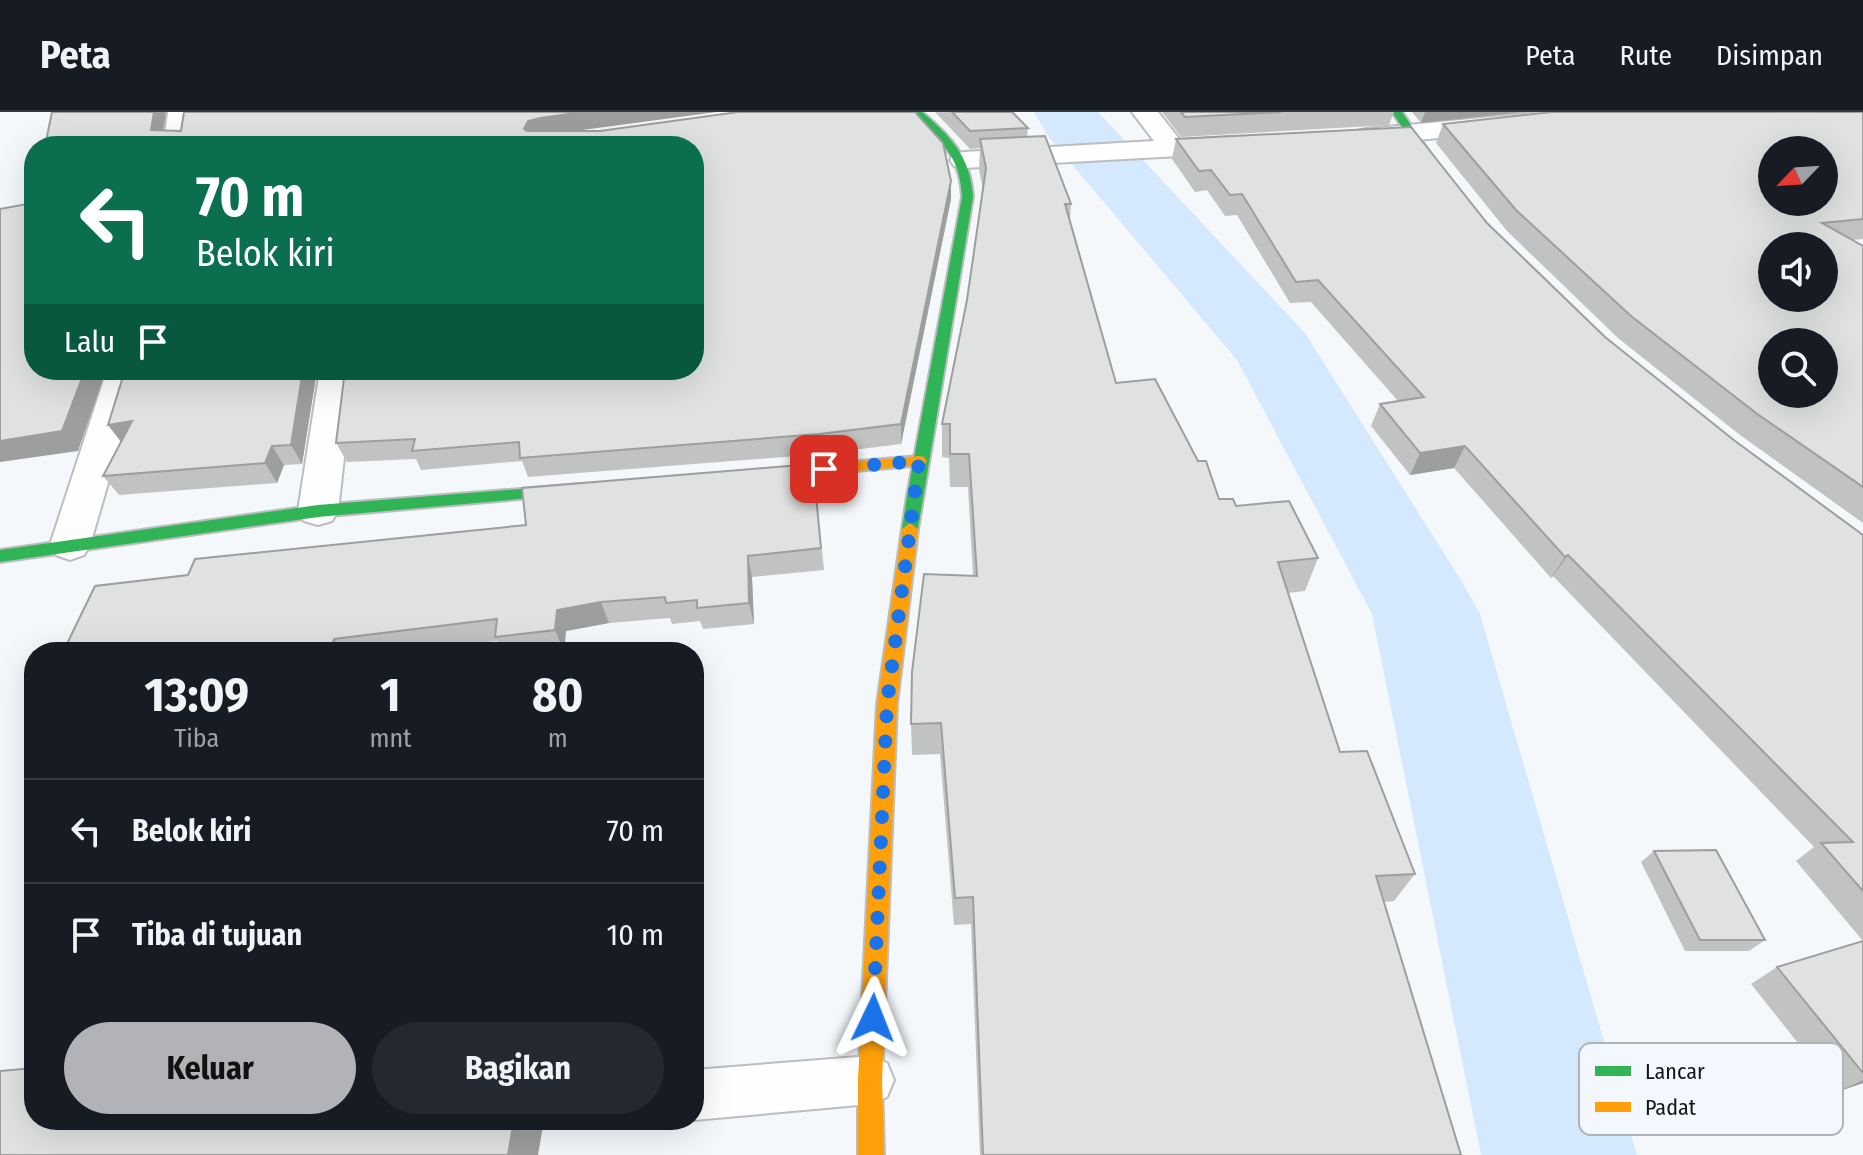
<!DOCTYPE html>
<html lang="id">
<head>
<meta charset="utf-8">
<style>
  body { margin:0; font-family:"Fira Sans Condensed",sans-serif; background:#242831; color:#f1f3f6; height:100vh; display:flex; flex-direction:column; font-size:30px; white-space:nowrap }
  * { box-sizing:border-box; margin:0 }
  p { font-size:26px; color:#9ea1a6 }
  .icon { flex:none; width:44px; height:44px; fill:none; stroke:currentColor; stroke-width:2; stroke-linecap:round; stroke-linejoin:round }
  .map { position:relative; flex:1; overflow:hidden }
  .panel { position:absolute; left:24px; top:530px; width:680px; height:488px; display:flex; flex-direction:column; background:#171b24; border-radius:32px; box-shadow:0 8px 32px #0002 }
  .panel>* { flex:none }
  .top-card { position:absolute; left:24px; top:24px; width:680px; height:244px; border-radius:32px; box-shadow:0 8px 32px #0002; background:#0b6e4f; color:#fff; overflow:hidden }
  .needle { width:52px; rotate:245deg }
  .controls { position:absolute; left:1758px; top:24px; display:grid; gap:16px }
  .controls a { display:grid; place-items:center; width:80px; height:80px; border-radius:50%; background:#171b24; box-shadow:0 8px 32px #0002; font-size:40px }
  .pin { position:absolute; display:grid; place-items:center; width:68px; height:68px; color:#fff; margin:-34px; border-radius:16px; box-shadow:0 4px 12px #0006 }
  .me { position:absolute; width:88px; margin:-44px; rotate:2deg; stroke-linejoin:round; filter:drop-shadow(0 0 6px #0008) }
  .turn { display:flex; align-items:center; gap:28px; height:168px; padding:0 40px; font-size:36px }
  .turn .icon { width:104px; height:104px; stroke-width:2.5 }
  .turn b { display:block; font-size:56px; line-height:68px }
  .then { display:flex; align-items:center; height:76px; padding:0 40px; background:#0003; gap:16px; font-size:30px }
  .eta { display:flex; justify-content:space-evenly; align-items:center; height:136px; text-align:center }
  .eta b { font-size:48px; font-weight:700; line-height:56px }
  .primary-button { display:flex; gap:16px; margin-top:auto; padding:16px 40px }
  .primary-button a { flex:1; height:92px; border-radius:48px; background:#b1b3b6; color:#111; font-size:32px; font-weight:700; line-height:92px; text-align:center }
  .primary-button a+a { background:#242831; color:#f1f3f6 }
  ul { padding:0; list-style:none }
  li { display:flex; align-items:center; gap:24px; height:104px; padding:0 40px; border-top:2px solid #363941 }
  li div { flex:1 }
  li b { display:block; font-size:30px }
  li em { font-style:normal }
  header { display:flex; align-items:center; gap:48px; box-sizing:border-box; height:112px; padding:0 40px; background:#171b24; border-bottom:2px solid #363941 }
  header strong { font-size:38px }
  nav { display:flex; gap:44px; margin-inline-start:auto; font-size:28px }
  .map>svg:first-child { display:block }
</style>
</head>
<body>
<header>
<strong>Peta</strong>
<nav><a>Peta</a><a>Rute</a><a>Disimpan</a></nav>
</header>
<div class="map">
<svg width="1863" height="1043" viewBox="0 0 1863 1043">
  <rect width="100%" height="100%" fill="#f5f8fb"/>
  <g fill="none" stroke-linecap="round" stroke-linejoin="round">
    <polygon fill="#d4e9fd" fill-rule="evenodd" points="1034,0 1098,0 1305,221 1464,473 1480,502 1637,1043 1481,1043 1372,502 1237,248 1048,24"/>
    <g stroke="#bbbdc0" stroke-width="4">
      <polygon id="lane" points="870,944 887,951 894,968 887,985 870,992 694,1008 694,958"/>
    </g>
    <g stroke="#bbbdc0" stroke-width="4">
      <g id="street">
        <polygon points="168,0 194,0 189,34 163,34"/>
        <polygon points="1132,0 1158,0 1180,28 1234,25 1243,27 1247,33 1243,39 1234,41 964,56 954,54 950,48 954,42 964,40 1154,29"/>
        <polygon points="1543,0 1635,0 1631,5 1622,8 1366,33 1357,31 1353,25 1357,19 1366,17"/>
        <polygon points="107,258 141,258 90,433 84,443 70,448 56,443 50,433"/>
        <polygon points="320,258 354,258 338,399 332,409 318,413 304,409 298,399"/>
      </g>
    </g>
    <g stroke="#bbbdc0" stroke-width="4">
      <g id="fast">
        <path d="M911,0H922C951,24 971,46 973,85L918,417L910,423L902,417L907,384L962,85C960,40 939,30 911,0Z"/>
        <polygon points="1392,0 1402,0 1445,63 1443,65 1435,65"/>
        <polygon points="582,372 590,377 588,381 318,405 0,450 0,438 318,393"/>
      </g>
    </g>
    <g stroke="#bbbdc0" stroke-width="4">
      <g id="slow">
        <polygon points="919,344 924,345 927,349 924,353 754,368 746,363 754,358"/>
        <polygon points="910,411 918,417 897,592 882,968 884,1043 858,1043 858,968 877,592 902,417"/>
      </g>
    </g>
    <use href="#lane" fill="#fefefe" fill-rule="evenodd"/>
    <use href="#street" fill="#fefefe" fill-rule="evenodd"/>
    <use href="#fast" fill="#30b455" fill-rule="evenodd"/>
    <use href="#slow" fill="#ff9f0a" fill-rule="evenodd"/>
  </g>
  <g fill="#c1c2c2">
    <polygon points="935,0 1012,0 1028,16 1027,25 1071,92 1070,107 1116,271 1219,387 1236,394 1318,446 1305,479 1288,481 1340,640 1415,762 1394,789 1384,790 1461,1043 980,1043 971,812 954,813 940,642 912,643 911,612 973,464 968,375 950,375 949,346 942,345 942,312 967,188 983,78 979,58 980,36 970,37"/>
    <polygon points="1162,0 1394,0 1389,13 1181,25"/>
    <polygon points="1412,0 1523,0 1421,11"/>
    <polygon points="1863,0 1863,127 1852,128 1863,134 1863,411 1740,323 1618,226 1507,119 1436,31 1443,12"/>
    <polygon points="163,19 572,19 951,69 951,87 901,332 821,342 528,365 522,349 421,358 416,347 347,350 336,331 694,258"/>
    <polygon points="1176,27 1487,111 1605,225 1735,329 1863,423 1863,829 1796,749 1814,735 1553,464 1551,466 1454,356 1410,363 1371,314 1380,292 1398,289 1311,190 1290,191 1237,103 1225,104 1207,78 1195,80 1172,47"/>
    <polygon points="317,258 302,352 284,353 277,371 119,383 103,364 121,330 108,313"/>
    <polygon points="813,352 824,458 752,465 754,512 703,517 700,509 672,512 670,506 609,511 566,519 564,539 555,540 502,540 497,529 410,540 63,540 188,463 526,413"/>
    <polygon points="1654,739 1765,828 1749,839 1685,839 1641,750"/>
    <polygon points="1863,829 1863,971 1837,980 1751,872 1777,855"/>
  </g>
  <g fill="#9d9e9e">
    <polygon points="154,0 166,0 161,34 151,18"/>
    <polygon points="583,0 717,0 545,23 534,26 524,17 528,9 540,6"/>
    <polygon points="1425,0 1523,0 1421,11"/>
    <polygon points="951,69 951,87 901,332 901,312"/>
    <polygon points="85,258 106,258 78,339 0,350 0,329"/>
    <polygon points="303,258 317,258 302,352 291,333"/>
    <polygon points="132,309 123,332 108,313"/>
    <polygon points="272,334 284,353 277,371 265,351"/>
    <polygon points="1465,334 1454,356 1410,363 1420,341"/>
    <polygon points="1568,443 1553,464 1551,466 1565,445"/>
    <polygon points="748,444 752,465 754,512 749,491"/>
    <polygon points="601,490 609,511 566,519 564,539 555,518 557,498"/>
    <polygon points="334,527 343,540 330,540"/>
    <polygon points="1863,968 1863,971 1837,980"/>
    <polygon points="514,1008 544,1008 538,1043 508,1043"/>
  </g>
  <g fill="#e0e1e1" stroke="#9d9e9e" stroke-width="2" fill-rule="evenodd">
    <polygon points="52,0 154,0 151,18 181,19 184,0 583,0 540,6 528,9 524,17 527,19 600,19 738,0 915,0 943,31 951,69 901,312 819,322 520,346 519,330 412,339 415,327 336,331 345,258 694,258 694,34 45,34"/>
    <polygon points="952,0 1012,0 1028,16 970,19"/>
    <polygon points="1181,0 1281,0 1185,5"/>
    <path d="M1552,0H1863V107L1822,111L1863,134V375L1756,301L1631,204L1516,98L1443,12ZM1772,38H1824V90H1772ZM1772,134H1824V186H1772ZM1772,230H1824V282H1772Z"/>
    <polygon points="1411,15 1487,111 1605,225 1735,329 1863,423 1863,779 1821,731 1853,730 1568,443 1565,445 1465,334 1420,341 1380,292 1424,285 1318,168 1296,170 1242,82 1230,83 1211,58 1199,59 1176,27"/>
    <polygon points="1045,24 1071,92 1065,92 1116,271 1155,267 1198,349 1206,349 1219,387 1233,387 1236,394 1289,389 1318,446 1278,450 1340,640 1367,639 1415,762 1376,764 1461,1043 983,1043 973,785 955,786 941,611 911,612 912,560 924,462 977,464 969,342 950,342 950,312 942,312 967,188 986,56 980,27"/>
    <polygon points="34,86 34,258 85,258 62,319 0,329 0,97 33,91"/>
    <polygon points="125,258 303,258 291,333 272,334 265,351 103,364 132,309 108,313"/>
    <polygon points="813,352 821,436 748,444 749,491 697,496 697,488 666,491 665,485 601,490 557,498 555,518 495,525 497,507 334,527 330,540 63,540 95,474 188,463 195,447 526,413 522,376"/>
    <polygon points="1716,738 1765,828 1700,828 1654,739"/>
    <polygon points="1863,829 1863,961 1777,855"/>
    <polygon points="34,956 34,1008 514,1008 508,1043 0,1043 0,959"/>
  </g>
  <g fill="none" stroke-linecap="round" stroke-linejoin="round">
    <polyline stroke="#1a73e8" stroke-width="14" stroke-dasharray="0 25.2" points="824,357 919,349 887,592 873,906"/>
  </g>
  <rect x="1579" y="931" width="264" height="92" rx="12" fill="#f2f8fe" stroke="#afb4b9" stroke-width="2"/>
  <rect x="1595" y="954" width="36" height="10" fill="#30b455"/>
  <rect x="1595" y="990" width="36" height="10" fill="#ff9f0a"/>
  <g font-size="22" fill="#131618">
    <text x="1645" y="967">Lancar</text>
    <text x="1645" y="1003">Padat</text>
  </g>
</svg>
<div class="controls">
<a><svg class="needle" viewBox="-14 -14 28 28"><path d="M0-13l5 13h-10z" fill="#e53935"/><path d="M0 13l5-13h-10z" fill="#9ea1a6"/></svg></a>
<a><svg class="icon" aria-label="sound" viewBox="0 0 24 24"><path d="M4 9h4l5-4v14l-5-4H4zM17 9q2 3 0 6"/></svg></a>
<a><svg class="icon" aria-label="search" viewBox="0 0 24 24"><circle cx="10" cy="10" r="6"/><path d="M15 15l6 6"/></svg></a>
</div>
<div class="pin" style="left:824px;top:357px;background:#d93025"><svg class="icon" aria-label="arrive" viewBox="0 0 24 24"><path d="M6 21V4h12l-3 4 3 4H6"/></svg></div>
<svg class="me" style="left:873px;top:906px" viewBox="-20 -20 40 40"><path d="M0-17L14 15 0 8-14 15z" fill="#1a73e8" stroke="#fff" stroke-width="4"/></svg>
<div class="top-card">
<div class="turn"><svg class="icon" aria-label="left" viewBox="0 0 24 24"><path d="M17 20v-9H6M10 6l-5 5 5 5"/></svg><div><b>70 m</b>Belok kiri</div></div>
<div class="then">Lalu<svg class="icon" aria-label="arrive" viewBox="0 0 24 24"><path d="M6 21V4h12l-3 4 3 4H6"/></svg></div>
</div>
<section class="panel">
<div class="eta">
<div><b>13:09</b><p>Tiba</p></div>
<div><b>1</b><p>mnt</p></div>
<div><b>80</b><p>m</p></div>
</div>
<ul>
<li><svg class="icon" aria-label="left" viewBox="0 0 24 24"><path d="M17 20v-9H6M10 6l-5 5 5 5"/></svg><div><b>Belok kiri</b></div><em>70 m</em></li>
<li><svg class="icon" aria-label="arrive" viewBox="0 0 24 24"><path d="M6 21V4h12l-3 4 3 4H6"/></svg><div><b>Tiba di tujuan</b></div><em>10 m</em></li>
</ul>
<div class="primary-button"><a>Keluar</a><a>Bagikan</a></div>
</section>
</div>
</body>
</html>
